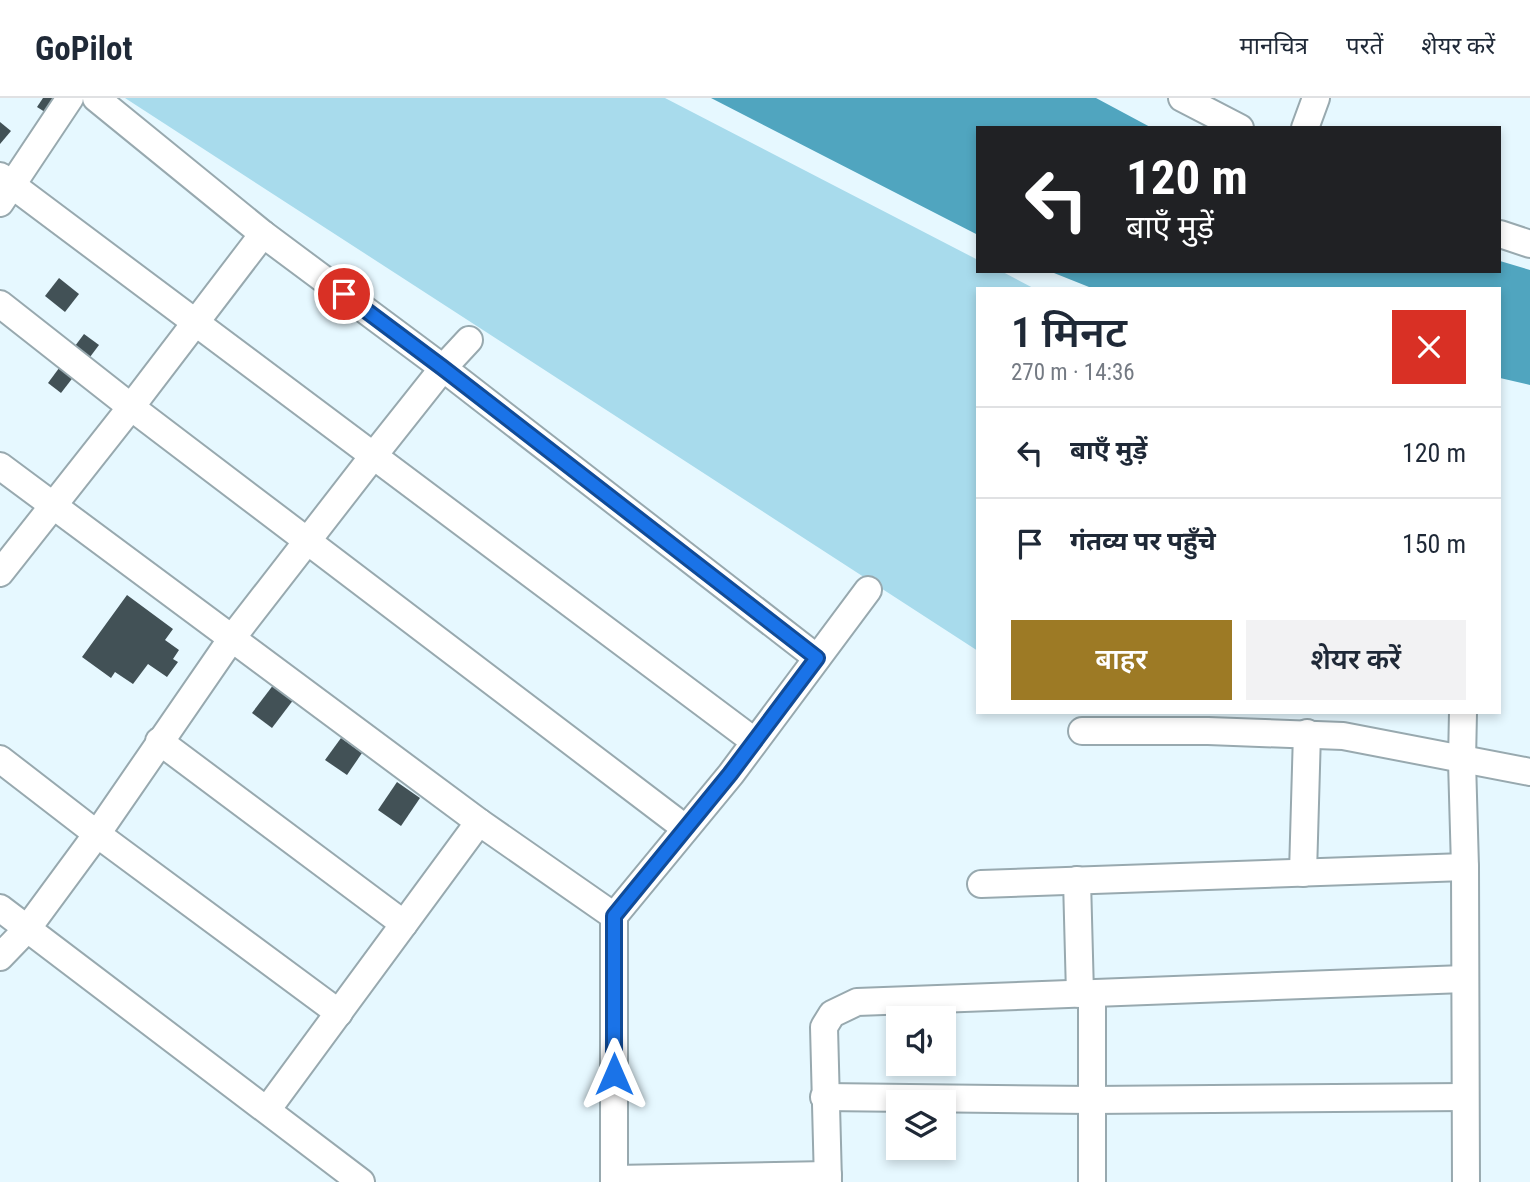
<!DOCTYPE html>
<html lang="hi">
<head>
<meta charset="utf-8">
<style>
  body { margin:0; font-family:"Roboto Condensed","Noto Sans Devanagari",sans-serif; background:#f2f2f3; color:#1f2937; height:100vh; display:flex; flex-direction:column; font-size:26px; white-space:nowrap }
  * { box-sizing:border-box; margin:0 }
  p { font-size:23px; color:#747a83 }
  .icon { flex:none; width:38px; height:38px; fill:none; stroke:currentColor; stroke-width:2; stroke-linecap:round; stroke-linejoin:round }
  .map { position:relative; flex:1; overflow:hidden }
  .details { position:absolute; left:976px; top:189px; width:525px; height:427px; display:flex; flex-direction:column; background:#fff; border-radius:0px; box-shadow:0 4px 10px #0003 }
  .details>* { flex:none }
  .hud { position:absolute; left:976px; top:28px; width:525px; height:147px; border-radius:0px; box-shadow:0 4px 10px #0003; background:#202124; color:#fff; overflow:hidden }
  .fabs { position:absolute; left:886px; top:908px; display:grid; gap:14px }
  .fabs a { display:grid; place-items:center; width:70px; height:70px; border-radius:0px; background:#fff; box-shadow:0 4px 10px #0003; font-size:35px }
  .pin { position:absolute; display:grid; place-items:center; width:60px; height:60px; color:#fff; margin:-30px; border:4px solid #fff; border-radius:50%; box-shadow:0 2px 7px #0007 }
  .me { position:absolute; width:77px; margin:-38px; rotate:0deg; stroke-linejoin:round; filter:drop-shadow(0 0 5px #0008) }
  .turn { display:flex; align-items:center; gap:24px; height:147px; padding:0 35px; font-size:32px }
  .turn .icon { width:91px; height:91px; stroke-width:2.5 }
  .turn b { display:block; font-size:49px; line-height:60px }
  .round { display:grid; place-items:center; flex:none; width:74px; height:74px; border-radius:0px; background:#f2f2f3 }
  .summary { display:flex; align-items:center; justify-content:space-between; height:119px; padding:0 35px }
  h1 { font-size:42px; font-weight:600; line-height:52px }
  .primary-button { display:flex; gap:14px; margin-top:auto; padding:14px 35px }
  .primary-button a { flex:1; height:80px; border-radius:0px; background:#9d7a25; color:#fff; font-size:28px; font-weight:600; line-height:80px; text-align:center }
  .primary-button a+a { background:#f2f2f3; color:#1f2937 }
  ul { padding:0; list-style:none }
  li { display:flex; align-items:center; gap:21px; height:91px; padding:0 35px; border-top:2px solid #e0e1e3 }
  li div { flex:1 }
  li b { display:block; font-size:26px }
  li em { font-style:normal }
  header { display:flex; align-items:center; gap:42px; box-sizing:border-box; height:98px; padding:0 35px; background:#fff; border-bottom:2px solid #e0e1e3 }
  header strong { font-size:33px }
  nav { display:flex; gap:38px; margin-inline-start:auto; font-size:24px }
  .map>svg:first-child { display:block }
</style>
</head>
<body>
<header>
<strong>GoPilot</strong>
<nav><a>मानचित्र</a><a>परतें</a><a>शेयर करें</a></nav>
</header>
<div class="map">
<svg width="1530" height="1084" viewBox="0 0 1530 1084">
  <rect width="100%" height="100%" fill="#e6f8ff"/>
  <polygon fill="#a8dbec" points="125,0 665,0 978,162 978,173 1001,173 1035,191 978,191 978,553"/>
  <g fill="#50a5bf">
    <polygon points="711,0 1096,0 1152,30 978,30 978,137"/>
    <polygon points="1500,163 1530,172 1530,287 1500,280 1500,191 1094,191 1049,173 1500,173"/>
  </g>
  <g fill="#425156">
    <polygon points="43,0 70,0 56,21 37,9"/>
    <polygon points="0,24 11,33 0,46"/>
    <polygon points="59,180 79,196 65,214 45,198"/>
    <polygon points="84,236 99,247 84,267 69,256"/>
    <polygon points="65,262 78,273 61,295 48,285"/>
    <polygon points="127,497 173,531 165,542 179,552 173,561 178,564 167,579 148,566 133,586 115,574 111,580 82,559"/>
    <polygon points="274,586 294,601 272,630 252,615"/>
    <polygon points="341,640 362,655 347,677 325,662"/>
    <polygon points="397,684 420,700 401,728 378,712"/>
  </g>
  <g fill="none" stroke-linecap="round" stroke-linejoin="round">
    <g stroke="#98a9af" stroke-width="30">
      <g id="minor">
        <polyline points="96,0 263,136 443,270 817,560"/>
        <polyline points="1182,0 1240,30"/>
        <polyline points="1305,30 1316,0"/>
        <polyline points="0,78 754,643"/>
        <polyline points="0,105 70,0"/>
        <polyline points="1500,136 1530,146"/>
        <polyline points="0,206 131,309 685,730"/>
        <polyline points="0,368 479,724 614,818"/>
        <polyline points="0,475 131,309 263,136"/>
        <polyline points="1463,614 1462,663 1465,769 1466,1084"/>
        <polyline points="1082,633 1208,633 1343,638 1530,674"/>
        <polyline points="159,643 404,826"/>
        <polyline points="0,661 97,736 339,915"/>
        <polyline points="1303,775 1307,635"/>
        <polyline points="1077,782 1080,896"/>
        <polyline points="981,786 1465,769"/>
        <polyline points="0,810 361,1084"/>
        <polyline points="0,859 27,831 97,736 232,540 374,357 443,270 469,242"/>
        <polyline points="1092,896 1092,1084"/>
        <polyline points="824,999 1092,1002 1465,999"/>
        <polyline points="267,1012 479,724"/>
        <polyline points="614,1081 828,1077"/>
        <polyline points="614,1084 614,818 731,676 868,492"/>
        <polyline points="828,1084 824,929 832,916 857,904 1464,881"/>
      </g>
    </g>
    <use href="#minor" stroke="#fff" stroke-width="26"/>
  </g>
  <g fill="none" stroke-linecap="round" stroke-linejoin="round">
    <g stroke="#114b97" stroke-width="18">
      <polyline id="route" points="344,196 443,270 817,560 730,676 614,818 614,976"/>
    </g>
    <use href="#route" stroke="#1a73e8" stroke-width="12"/>
  </g>
</svg>
<div class="fabs">
<a><svg class="icon" aria-label="sound" viewBox="0 0 24 24"><path d="M4 9h4l5-4v14l-5-4H4zM17 9q2 3 0 6"/></svg></a>
<a><svg class="icon" aria-label="layers" viewBox="0 0 24 24"><path d="M12 4l9 5-9 5-9-5zM3 14l9 5 9-5"/></svg></a>
</div>
<div class="pin" style="left:344px;top:196px;background:#d93025"><svg class="icon" aria-label="arrive" viewBox="0 0 24 24"><path d="M6 21V4h12l-3 4 3 4H6"/></svg></div>
<svg class="me" style="left:614px;top:976px" viewBox="-20 -20 40 40"><path d="M0-17L14 15 0 8-14 15z" fill="#1a73e8" stroke="#fff" stroke-width="4"/></svg>
<div class="hud">
<div class="turn"><svg class="icon" aria-label="left" viewBox="0 0 24 24"><path d="M17 20v-9H6M10 6l-5 5 5 5"/></svg><div><b>120 m</b>बाएँ मुड़ें</div></div>
</div>
<section class="details">
<div class="summary"><div><h1>1 मिनट</h1><p>270 m · 14:36</p></div><a class="round" style="background:#d93025;color:#fff"><svg class="icon" aria-label="close" viewBox="0 0 24 24"><path d="M6 6l12 12M18 6L6 18"/></svg></a></div>
<ul>
<li><svg class="icon" aria-label="left" viewBox="0 0 24 24"><path d="M17 20v-9H6M10 6l-5 5 5 5"/></svg><div><b>बाएँ मुड़ें</b></div><em>120 m</em></li>
<li><svg class="icon" aria-label="arrive" viewBox="0 0 24 24"><path d="M6 21V4h12l-3 4 3 4H6"/></svg><div><b>गंतव्य पर पहुँचे</b></div><em>150 m</em></li>
</ul>
<div class="primary-button"><a>बाहर</a><a>शेयर करें</a></div>
</section>
</div>
</body>
</html>
